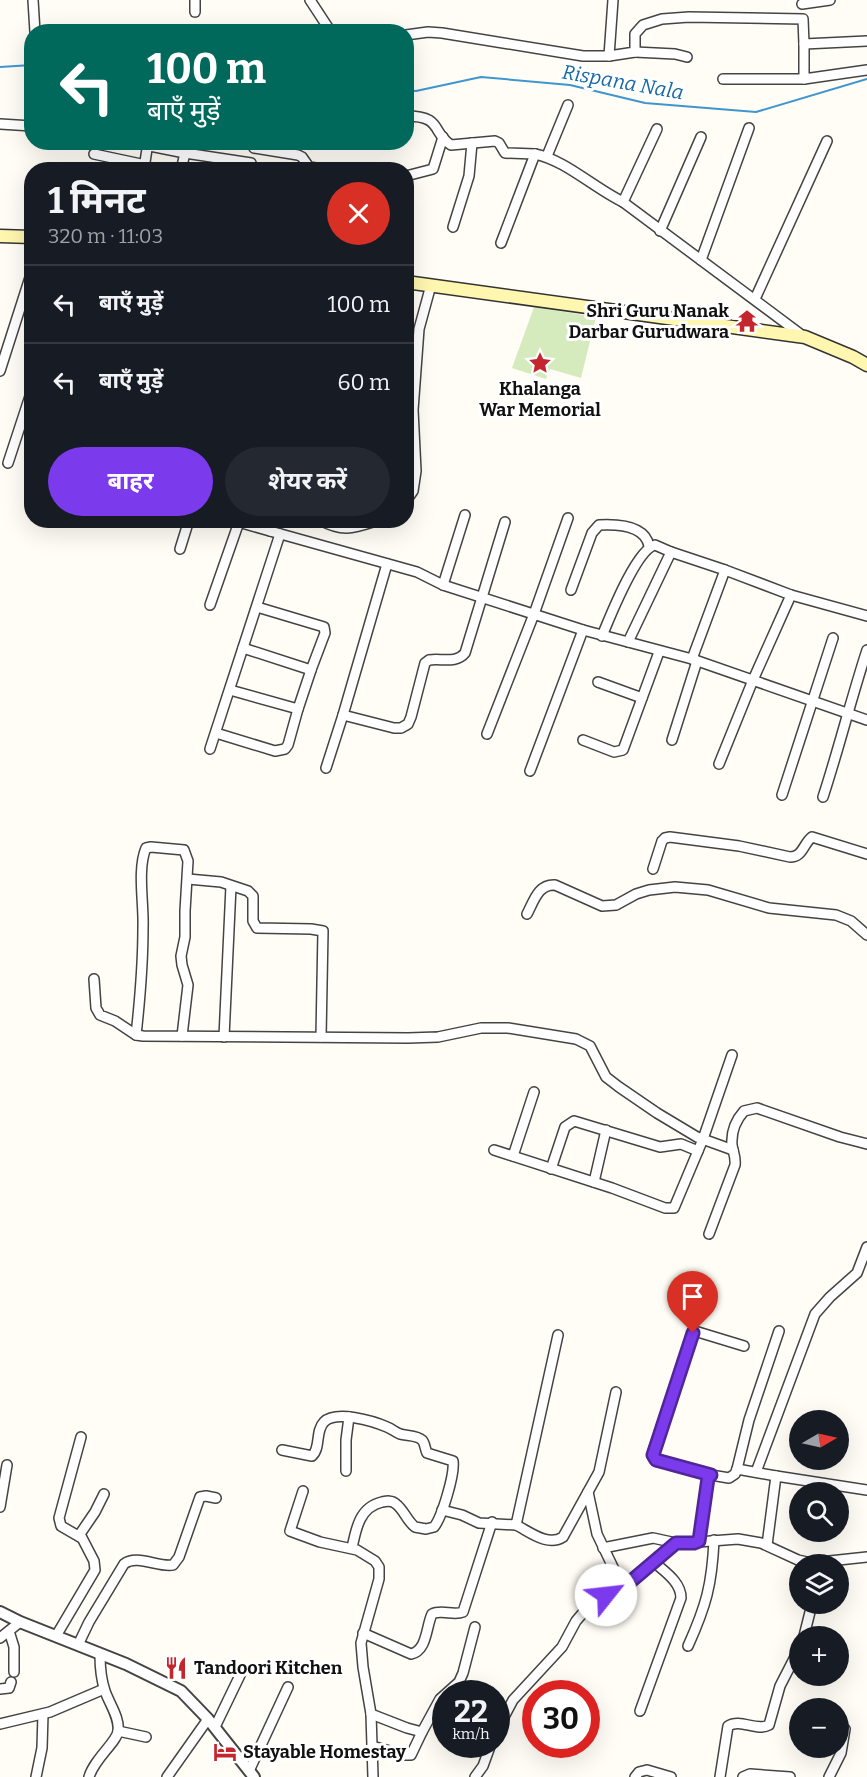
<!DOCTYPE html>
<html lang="hi">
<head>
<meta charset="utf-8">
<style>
  body { margin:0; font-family:Bitter,"Noto Sans Devanagari",serif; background:#242831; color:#f1f3f6; height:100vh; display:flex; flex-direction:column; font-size:22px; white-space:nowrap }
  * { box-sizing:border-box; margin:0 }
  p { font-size:20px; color:#9ea1a6 }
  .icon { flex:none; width:33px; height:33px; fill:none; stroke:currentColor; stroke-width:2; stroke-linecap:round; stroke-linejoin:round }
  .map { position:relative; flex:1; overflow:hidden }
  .panel { position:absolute; left:24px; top:162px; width:390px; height:366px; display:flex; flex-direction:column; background:#171b24; border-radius:24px; box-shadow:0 6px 24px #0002 }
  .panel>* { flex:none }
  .guide { position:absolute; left:24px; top:24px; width:390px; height:126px; border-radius:24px; box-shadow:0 6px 24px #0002; background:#00695c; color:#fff; overflow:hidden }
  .needle { width:39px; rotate:81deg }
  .buttons { position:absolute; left:789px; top:1410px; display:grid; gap:12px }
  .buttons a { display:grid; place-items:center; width:60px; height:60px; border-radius:50%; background:#171b24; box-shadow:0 6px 24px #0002; font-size:30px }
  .speed { position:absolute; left:432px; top:1680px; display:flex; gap:12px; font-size:30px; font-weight:700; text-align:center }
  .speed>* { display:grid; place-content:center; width:78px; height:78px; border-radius:50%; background:#171b24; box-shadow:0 6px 24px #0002; line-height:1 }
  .speed small { font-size:15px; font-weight:400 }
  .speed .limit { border:9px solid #d22; background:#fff; color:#111 }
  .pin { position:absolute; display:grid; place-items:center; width:51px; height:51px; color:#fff; margin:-62px -26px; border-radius:50% 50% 50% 0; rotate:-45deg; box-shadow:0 0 6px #0007 }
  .pin .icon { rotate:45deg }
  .me { position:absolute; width:66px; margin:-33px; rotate:61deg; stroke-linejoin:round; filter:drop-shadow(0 0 4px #0008) }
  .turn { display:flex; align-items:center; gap:21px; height:126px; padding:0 24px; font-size:27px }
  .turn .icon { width:78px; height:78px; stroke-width:2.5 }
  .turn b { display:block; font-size:42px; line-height:51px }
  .round { display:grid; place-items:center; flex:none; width:63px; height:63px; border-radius:32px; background:#242831 }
  .headline { display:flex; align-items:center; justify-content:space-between; height:102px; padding:0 24px }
  h1 { font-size:36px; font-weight:700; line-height:45px }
  .button { display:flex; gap:12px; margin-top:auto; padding:12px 24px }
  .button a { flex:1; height:69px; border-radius:36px; background:#7c3aed; color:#fff; font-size:24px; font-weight:700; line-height:69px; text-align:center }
  .button a+a { background:#242831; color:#f1f3f6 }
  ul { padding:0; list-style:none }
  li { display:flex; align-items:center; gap:18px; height:78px; padding:0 24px; border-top:2px solid #363941 }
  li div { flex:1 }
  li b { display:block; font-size:22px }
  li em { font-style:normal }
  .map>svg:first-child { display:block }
</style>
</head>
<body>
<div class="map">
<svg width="867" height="1777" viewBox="0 0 867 1777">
  <rect width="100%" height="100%" fill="#fffdf5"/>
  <polygon fill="#d5ebbd" points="534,307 596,317 581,378 550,369 546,379 512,368"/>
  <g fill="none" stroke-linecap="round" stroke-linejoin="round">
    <g stroke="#3f96cf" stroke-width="2">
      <polyline points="0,67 32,65"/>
      <polyline points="406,90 416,91 481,77 570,85 645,103 756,112 867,79"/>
    </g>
    <g stroke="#444" stroke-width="12">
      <g id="minor">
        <polyline points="33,0 35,32"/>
        <polyline points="195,0 195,12"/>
        <polyline points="310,0 331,32"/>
        <polyline points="802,4 830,0"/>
        <polyline points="406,35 428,32 442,33 583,56 609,56 635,52 635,34 643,25 662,19 689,17 803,19 804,44 867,41"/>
        <polyline points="804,44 804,79 867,70"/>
        <polyline points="635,52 675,54 687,57"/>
        <polyline points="609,56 613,0"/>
        <polyline points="723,79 804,79"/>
        <path d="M406,116C443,116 431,132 451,145L495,141L499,143L505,153L535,154"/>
        <polyline points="0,124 32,126"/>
        <polyline points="254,148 298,155 302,157 309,167 323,169"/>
        <polyline points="94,154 141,164 145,162 147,149 150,146 185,153"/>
        <polyline points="547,156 568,105"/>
        <polyline points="181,170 185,153 251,163"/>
        <polyline points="406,176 433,169 443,137"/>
        <polyline points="623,202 657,129"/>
        <polyline points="453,227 469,176 472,143"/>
        <polyline points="660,231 701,137"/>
        <path d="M501,243L535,154C565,160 594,188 623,202L803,336"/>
        <polyline points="701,260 749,128"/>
        <polyline points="755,299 827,141"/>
        <polyline points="0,371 32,271"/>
        <polyline points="8,463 32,390"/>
        <polyline points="406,501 413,491 416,471 413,410 419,329 431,285"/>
        <polyline points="273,520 270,531 417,572 443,585 583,630 692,659 867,720"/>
        <path d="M320,520C344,533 354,528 379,520"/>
        <polyline points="235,521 270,531"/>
        <polyline points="180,549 189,520"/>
        <polyline points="671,552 725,570 692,659"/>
        <path d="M387,564L343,715L394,728H401L408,724L411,717L425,663L429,660C441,658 456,664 465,653L505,522"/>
        <polyline points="443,585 465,515"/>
        <path d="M571,590L592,533L599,525C618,524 645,525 649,546"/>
        <polyline points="791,595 867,616"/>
        <polyline points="210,605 239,522"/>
        <polyline points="257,607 324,627 325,633 311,670"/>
        <path d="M602,636C610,617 636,550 655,545L671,552L628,642"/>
        <polyline points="598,682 642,698"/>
        <polyline points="230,690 298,709"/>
        <polyline points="216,733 275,751 285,749 288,745 298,709 311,670 243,648"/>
        <polyline points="487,734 534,614 568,518"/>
        <polyline points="583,740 614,752 623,750 659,652"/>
        <polyline points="672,740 697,661"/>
        <polyline points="210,749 280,534"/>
        <polyline points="719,764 753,680 791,595 725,570"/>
        <polyline points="326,768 343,715"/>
        <polyline points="530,771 583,630"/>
        <polyline points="782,795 833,638"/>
        <path d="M823,797C839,748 851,699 867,650"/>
        <path d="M653,869L662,841L665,838L670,837L739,846L790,857C803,857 803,844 812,837L867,854"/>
        <polyline points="188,879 221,882 248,891 253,896 253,921 257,928 311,929 323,931 321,1037"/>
        <path d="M527,914C534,901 538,884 555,885L602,906L616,905L636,894L649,890L675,887L708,890L769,908L836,915L851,921L867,935"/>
        <polyline points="94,979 96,1008 100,1015 115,1021 136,1035 143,1036 408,1038 438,1037 481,1028 508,1028 576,1039 590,1046 606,1077 619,1087 657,1113 697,1137 733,1150"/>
        <path d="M136,1035C140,999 143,963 143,927C144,904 137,869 146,848L151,847L184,850L188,861L185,911V937L181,956L182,965L188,985L182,1036"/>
        <polyline points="224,1037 231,886"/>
        <polyline points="494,1150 612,1188 665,1208 674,1208 703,1139 732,1055"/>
        <polyline points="513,1156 534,1092"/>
        <polyline points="551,1169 565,1127 574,1121 660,1147 681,1144 698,1151"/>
        <polyline points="594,1182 606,1130"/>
        <path d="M709,1234L735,1165C736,1157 733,1152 732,1145C731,1132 736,1120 744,1111L757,1108L840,1137L867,1144"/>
        <path d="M282,1450L312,1456C321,1448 315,1431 324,1422C336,1410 373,1421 387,1427C392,1429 395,1432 400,1434C406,1436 417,1435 422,1440C425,1443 425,1449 427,1453L453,1461C455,1474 442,1517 434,1527L426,1529L415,1527C407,1521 404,1510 396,1504C392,1500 387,1501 382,1502C360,1507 356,1528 352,1548"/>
        <polyline points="737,1469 749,1420 779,1331"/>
        <polyline points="346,1471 346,1440 349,1417"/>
        <polyline points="756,1472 815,1314 830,1297 857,1273 867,1247"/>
        <polyline points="711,1475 656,1460 653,1457 653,1452 693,1333 698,1332 744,1346"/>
        <polyline points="303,1491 290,1531 320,1542 357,1550 375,1561 379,1567 379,1579 361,1643 363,1667 371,1714 373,1777"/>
        <polyline points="588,1492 597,1534 623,1588"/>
        <polyline points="0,1507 7,1465"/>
        <polyline points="442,1510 462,1515 479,1523 516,1525 558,1335"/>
        <path d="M516,1525C530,1532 548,1547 563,1537L599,1472L616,1392"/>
        <polyline points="80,1537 61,1526 59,1518 81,1437"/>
        <polyline points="698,1542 738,1539 761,1543 798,1560 811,1563 867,1557"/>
        <polyline points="767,1545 776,1476 867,1490"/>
        <polyline points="603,1548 653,1538 676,1543"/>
        <polyline points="9,1631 14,1647 14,1672"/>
        <path d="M363,1633L411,1654C427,1651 426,1627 432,1614C442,1609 453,1616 463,1612L492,1522"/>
        <polyline points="56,1636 95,1570 94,1561 80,1534 95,1512 104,1494"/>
        <polyline points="804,1636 812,1604"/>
        <polyline points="0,1638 20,1622"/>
        <path d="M78,1645L89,1622L124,1564C137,1554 159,1568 173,1565L179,1557L200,1497L206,1496L216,1498"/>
        <path d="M688,1646C706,1606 712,1585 714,1540"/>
        <polyline points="0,1689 9,1688 11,1682"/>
        <path d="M640,1711L681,1598C681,1582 665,1572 654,1562"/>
        <polyline points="371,1714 407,1728 422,1732 440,1699 459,1682 463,1673 475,1627"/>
        <polyline points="0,1724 50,1712 104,1689"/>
        <polyline points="215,1727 243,1669"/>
        <polyline points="118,1731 146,1737"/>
        <path d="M496,1732L513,1700L562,1647L576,1621L588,1607L606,1595L623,1588L676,1543C683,1540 692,1546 699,1541L708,1478L711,1475L729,1478L735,1474L737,1469L776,1476"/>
        <polyline points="372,1746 404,1755 411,1755 422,1732"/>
        <polyline points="249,1771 288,1687"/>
        <polyline points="36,1777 42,1748 43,1714"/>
        <path d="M89,1777C94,1759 117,1742 118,1731C120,1718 109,1703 105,1691C101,1679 100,1667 100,1655"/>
        <polyline points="167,1777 208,1719"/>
        <polyline points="475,1777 483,1766 491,1744"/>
        <polyline points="635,1777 639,1772 647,1770 671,1777"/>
        <path d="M720,1777L728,1726C741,1718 756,1732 769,1725L780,1686L800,1647"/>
        <polyline points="743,1777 750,1774 790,1777"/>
        <polyline points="829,1777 841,1753 845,1729"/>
      </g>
    </g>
    <g stroke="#444" stroke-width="14">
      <polyline id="tertiary" points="0,1612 20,1622 126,1664 181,1691 208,1719 254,1777"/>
    </g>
    <g stroke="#333" stroke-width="15">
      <g id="secondary">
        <polyline points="0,236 32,237"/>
        <polyline points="406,282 805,337 853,357 867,365"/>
      </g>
    </g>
    <use href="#minor" stroke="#fff" stroke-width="9"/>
    <use href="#tertiary" stroke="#fff" stroke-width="10"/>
    <use href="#secondary" stroke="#fff6b0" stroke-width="12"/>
  </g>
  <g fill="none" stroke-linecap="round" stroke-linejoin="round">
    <g stroke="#51269a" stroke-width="15">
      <polyline id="route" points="606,1595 623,1588 676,1543 694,1543 699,1541 708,1478 711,1475 656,1460 653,1455 693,1333"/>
    </g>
    <use href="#route" stroke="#7c3aed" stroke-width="10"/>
  </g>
  <defs>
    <g id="temple-bare" transform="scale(1.8)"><path d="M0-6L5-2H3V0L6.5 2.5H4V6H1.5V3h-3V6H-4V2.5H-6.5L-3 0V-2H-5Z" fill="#c4262e" stroke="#fff" stroke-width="2.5" paint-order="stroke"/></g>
    <g id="sight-bare" transform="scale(1.8)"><path d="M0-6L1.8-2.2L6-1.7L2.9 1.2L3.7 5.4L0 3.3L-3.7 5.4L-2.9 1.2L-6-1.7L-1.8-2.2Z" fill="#c4262e" stroke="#fff" stroke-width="2.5" paint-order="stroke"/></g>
    <g id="restaurant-bare" transform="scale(1.8)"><path d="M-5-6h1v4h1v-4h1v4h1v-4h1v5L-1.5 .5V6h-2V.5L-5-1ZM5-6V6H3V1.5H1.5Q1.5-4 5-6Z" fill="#c4262e" stroke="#fff" stroke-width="2.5" paint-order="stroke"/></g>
    <g id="hotel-bare" transform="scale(1.8)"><path d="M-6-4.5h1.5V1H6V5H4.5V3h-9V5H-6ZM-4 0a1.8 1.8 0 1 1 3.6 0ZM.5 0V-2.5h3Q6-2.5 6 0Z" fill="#c4262e" stroke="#fff" stroke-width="2.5" paint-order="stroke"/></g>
  </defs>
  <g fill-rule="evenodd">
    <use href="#temple-bare" x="747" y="321"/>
    <use href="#sight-bare" x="540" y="363"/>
    <use href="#restaurant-bare" x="176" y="1668"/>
    <use href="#hotel-bare" x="225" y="1752"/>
  </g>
  <g text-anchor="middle" stroke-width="6" stroke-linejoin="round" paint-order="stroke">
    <g font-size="18" font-weight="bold" fill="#111" stroke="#fff" text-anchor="start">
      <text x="729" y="317" text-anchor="end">Shri Guru Nanak<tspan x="729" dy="21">Darbar Gurudwara</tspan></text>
      <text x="540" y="395" text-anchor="middle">Khalanga<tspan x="540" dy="21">War Memorial</tspan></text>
      <text x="194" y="1674">Tandoori Kitchen</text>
      <text x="243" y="1758">Stayable Homestay</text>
    </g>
    <g font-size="20" font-style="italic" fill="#1768a6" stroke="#fff">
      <text transform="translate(623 82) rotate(10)" y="7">Rispana Nala</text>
    </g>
  </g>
</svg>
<div class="buttons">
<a><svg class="needle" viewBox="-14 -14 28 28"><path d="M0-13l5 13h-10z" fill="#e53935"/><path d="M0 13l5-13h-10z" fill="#9ea1a6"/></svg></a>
<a><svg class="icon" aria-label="search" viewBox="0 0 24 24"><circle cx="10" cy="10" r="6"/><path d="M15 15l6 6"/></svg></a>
<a><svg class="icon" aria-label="layers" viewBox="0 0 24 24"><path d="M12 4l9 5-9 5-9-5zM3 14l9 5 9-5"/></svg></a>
<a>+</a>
<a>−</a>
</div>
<div class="speed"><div>22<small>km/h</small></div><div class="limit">30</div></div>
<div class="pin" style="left:693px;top:1333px;background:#d93025"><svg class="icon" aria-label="arrive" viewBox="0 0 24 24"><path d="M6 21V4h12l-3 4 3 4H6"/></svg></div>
<svg class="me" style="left:606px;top:1595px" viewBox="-20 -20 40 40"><circle r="19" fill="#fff"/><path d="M0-13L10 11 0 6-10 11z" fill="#7c3aed"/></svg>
<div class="guide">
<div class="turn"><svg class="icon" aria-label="left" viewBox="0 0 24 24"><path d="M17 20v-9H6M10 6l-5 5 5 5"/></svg><div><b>100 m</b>बाएँ मुड़ें</div></div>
</div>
<section class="panel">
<div class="headline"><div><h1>1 मिनट</h1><p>320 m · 11:03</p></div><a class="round" style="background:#d93025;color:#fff"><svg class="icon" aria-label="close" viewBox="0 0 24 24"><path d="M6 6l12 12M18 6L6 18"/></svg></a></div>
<ul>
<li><svg class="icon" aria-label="left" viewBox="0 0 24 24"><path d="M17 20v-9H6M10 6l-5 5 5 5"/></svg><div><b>बाएँ मुड़ें</b></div><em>100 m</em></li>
<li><svg class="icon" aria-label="left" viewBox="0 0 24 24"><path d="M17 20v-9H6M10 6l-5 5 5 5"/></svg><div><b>बाएँ मुड़ें</b></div><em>60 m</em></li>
</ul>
<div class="button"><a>बाहर</a><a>शेयर करें</a></div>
</section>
</div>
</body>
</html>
